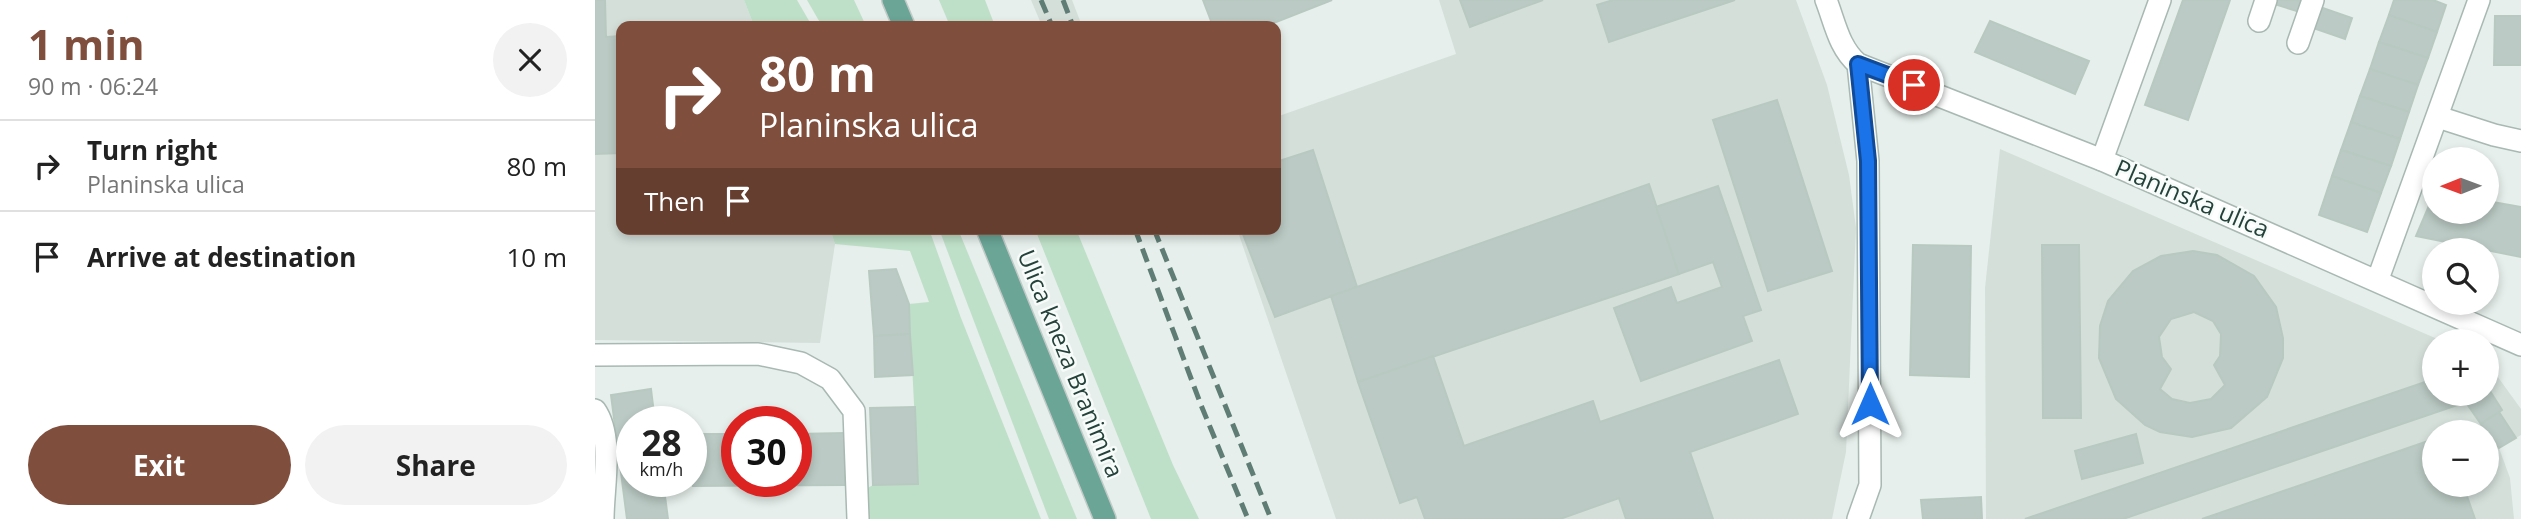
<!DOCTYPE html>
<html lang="en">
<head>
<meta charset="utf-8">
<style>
  body { margin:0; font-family:"Open Sans",sans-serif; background:#f2f2f2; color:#222; height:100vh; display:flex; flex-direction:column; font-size:26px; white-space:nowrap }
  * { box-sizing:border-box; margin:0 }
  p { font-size:23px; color:#767676 }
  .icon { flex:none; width:38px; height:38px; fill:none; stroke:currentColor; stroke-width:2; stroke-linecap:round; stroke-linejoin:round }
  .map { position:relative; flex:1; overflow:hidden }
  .side { display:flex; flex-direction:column; background:#fff; width:595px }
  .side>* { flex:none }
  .guide { position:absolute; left:21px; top:21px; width:665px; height:214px; border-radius:14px; box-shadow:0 4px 10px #0003; background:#804e3d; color:#fff; overflow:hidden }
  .needle { width:46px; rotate:269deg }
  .buttons { position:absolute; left:1827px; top:147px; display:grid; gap:14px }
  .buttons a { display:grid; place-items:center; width:77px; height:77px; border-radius:50%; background:#fff; box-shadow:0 4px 10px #0003; font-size:35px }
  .speed { position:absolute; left:21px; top:406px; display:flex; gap:14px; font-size:35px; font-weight:700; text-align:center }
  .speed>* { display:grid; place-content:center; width:91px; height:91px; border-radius:50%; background:#fff; box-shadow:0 4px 10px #0003; line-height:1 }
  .speed small { font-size:18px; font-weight:400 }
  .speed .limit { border:10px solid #d22; background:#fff; color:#111 }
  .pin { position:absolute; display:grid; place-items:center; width:60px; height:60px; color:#fff; margin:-30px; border:4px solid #fff; border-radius:50%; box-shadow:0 2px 7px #0007 }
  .me { position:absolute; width:77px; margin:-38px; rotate:0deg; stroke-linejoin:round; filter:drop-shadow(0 0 5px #0008) }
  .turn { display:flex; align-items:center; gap:24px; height:147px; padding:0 28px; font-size:32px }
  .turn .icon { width:91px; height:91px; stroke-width:2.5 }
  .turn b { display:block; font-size:49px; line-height:60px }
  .then { display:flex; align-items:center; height:66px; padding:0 28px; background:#0003; gap:14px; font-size:26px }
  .round { display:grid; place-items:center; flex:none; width:74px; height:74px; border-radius:37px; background:#f2f2f2 }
  .headline { display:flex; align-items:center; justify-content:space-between; height:119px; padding:0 28px }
  h1 { font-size:42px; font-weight:700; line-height:52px; color:#804e3d }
  .button { display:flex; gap:14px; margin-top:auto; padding:14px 28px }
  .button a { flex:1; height:80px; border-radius:42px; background:#804e3d; color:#fff; font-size:28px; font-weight:700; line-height:80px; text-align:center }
  .button a+a { background:#f2f2f2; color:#222 }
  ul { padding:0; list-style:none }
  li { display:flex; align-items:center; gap:21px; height:91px; padding:0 28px; border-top:2px solid #e0e0e0 }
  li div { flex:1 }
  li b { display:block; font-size:26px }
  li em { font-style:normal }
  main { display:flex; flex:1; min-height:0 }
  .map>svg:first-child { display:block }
</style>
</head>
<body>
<main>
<section class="side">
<div class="headline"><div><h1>1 min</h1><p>90 m · 06:24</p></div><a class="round"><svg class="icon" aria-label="close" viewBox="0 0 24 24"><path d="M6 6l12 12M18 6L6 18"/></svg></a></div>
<ul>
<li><svg class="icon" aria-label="right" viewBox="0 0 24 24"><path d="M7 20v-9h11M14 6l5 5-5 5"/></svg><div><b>Turn right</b><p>Planinska ulica</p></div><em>80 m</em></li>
<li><svg class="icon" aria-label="arrive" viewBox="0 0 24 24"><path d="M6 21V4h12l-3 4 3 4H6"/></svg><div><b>Arrive at destination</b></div><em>10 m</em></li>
</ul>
<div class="button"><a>Exit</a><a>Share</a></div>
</section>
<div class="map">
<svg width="1926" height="519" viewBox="0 0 1926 519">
  <rect width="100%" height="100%" fill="#e6efeb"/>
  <g fill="#d4dfda" fill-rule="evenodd">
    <polygon points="0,0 149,0 159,26 26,26 26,229 235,229 240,244 225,343 0,340"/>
    <polygon points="436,0 477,0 487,26 447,26"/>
    <polygon points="844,0 1201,0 1232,85 1254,175 1261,228 1251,452 1237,519 741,519 642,229 681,229 681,117 861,54"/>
    <path d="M1405,149L1847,341H1839V394H1892V362L1926,409V435L1904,448L1915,478L1919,519H1391L1390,288ZM1839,432H1892V485H1839Z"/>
  </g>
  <g fill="#bfe0c8">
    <polygon points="149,0 202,0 217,26 159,26"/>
    <polygon points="212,0 259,0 271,26 227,26"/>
    <polygon points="344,0 390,0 400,26 355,26"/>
    <polygon points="235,229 334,229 366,318 446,519 269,519 269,490 278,485 323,484 314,304 334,302 315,251 240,244"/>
    <polygon points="344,229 363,229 482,519 454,519"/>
    <polygon points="440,229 481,229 578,465 604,519 556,519"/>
  </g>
  <g fill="#bbcac4" stroke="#b8c9c2" stroke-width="2" fill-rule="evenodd">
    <polygon points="0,0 10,0 11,37 26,36 26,153 0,154"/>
    <polygon points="608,0 737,0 671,26 618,26"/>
    <polygon points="865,0 948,0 875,27"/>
    <polygon points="1018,0 1140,0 1014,42 1002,5"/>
    <polygon points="1588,0 1635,0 1593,120 1550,105"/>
    <polygon points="1681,0 1709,0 1705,12 1679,4"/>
    <polygon points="1799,0 1838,0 1851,5 1842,32 1794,15"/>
    <polygon points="1722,6 1757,18 1750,39 1715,27"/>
    <polygon points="1794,15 1842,32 1833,58 1784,42"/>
    <polygon points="1900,16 1926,16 1926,65 1899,65"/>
    <polygon points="1395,21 1494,61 1480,94 1380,52"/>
    <polygon points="1784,42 1833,58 1823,85 1775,69"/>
    <polygon points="1775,69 1823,85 1814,112 1765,96"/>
    <polygon points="1765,96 1814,112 1805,139 1756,122"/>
    <polygon points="1182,100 1237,271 1173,291 1118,120"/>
    <polygon points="1756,122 1805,139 1796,166 1746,150"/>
    <polygon points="718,150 762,287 680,317 646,229 681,229 681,162"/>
    <polygon points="1746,150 1796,166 1786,193 1737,176"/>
    <polygon points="1737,176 1786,193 1772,232 1724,215"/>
    <polygon points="1054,184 1084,274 763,382 736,296"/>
    <polygon points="1123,186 1166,310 1148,316 1157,341 1046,381 1019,308 1076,287 1082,303 1127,287 1118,262 1084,274 1061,207"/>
    <polygon points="1839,194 1839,212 1892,212 1892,201 1926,207 1926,257 1821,236"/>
    <polygon points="1318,245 1376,246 1374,377 1315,375"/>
    <polygon points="1447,245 1484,245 1486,418 1448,418"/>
    <path d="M1598,251L1622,255L1659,276L1681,307L1688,338V358L1672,397L1636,428L1597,437L1565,432L1550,425L1521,399L1504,358L1505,326L1513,301L1538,271L1566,256ZM1599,312L1618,321L1626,334L1625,356L1619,365L1630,385L1616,399L1595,403L1577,399L1565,389L1576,369L1567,357L1564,337L1576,319Z"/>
    <polygon points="301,269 314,304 315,334 279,336 274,271"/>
    <polygon points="315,334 318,375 280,377 279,336"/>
    <polygon points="838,356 869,446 998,401 1005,422 1184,360 1203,414 1095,452 1118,519 1031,519 1024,498 965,519 830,519 822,497 805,503 763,382"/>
    <polygon points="1839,379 1839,394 1865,394 1868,403 1528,519 1430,519"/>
    <polygon points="56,389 60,422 37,422 37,481 68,481 73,519 32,519 16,395"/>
    <polygon points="1895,391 1907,410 1886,424 1870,401"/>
    <polygon points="1865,394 1889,394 1868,403"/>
    <polygon points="320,407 323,484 278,485 275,408"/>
    <polygon points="1904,412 1921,438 1904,448 1886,424"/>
    <polygon points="250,433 250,485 98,486 98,434 142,434 142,481 201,481 201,434"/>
    <polygon points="1541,434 1548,463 1487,479 1480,451"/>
    <polygon points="1839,439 1839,485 1868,485 1880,519 1607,519"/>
    <polygon points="1386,497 1387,519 1328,519 1326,500"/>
  </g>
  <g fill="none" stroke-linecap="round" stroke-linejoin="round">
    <g stroke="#a8b8b2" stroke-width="24">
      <g id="minor">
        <path d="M1231,0C1240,23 1244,48 1263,64L1507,160L1926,345"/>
        <polyline points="1664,21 1671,0"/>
        <polyline points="1703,43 1718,0"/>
        <polyline points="1843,117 1899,135 1926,141"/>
        <polyline points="1507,160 1565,0"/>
        <polyline points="1783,279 1884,0"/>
        <polyline points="0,355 163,354 206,363 235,379 259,411 263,519"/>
        <path d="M0,410C19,437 8,487 8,519"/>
        <polyline points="1263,519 1275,485 1273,161 1263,64"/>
      </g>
    </g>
    <g stroke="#c2cac8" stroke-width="24">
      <g id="major">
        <polyline points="298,0 309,26"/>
        <polyline points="392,229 510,519"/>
      </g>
    </g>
    <use href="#minor" stroke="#fff" stroke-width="21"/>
    <use href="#major" stroke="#6aa596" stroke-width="21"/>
    <g stroke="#5f7d75" stroke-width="5" stroke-dasharray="14 7" stroke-linecap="butt">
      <polyline points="446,0 457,26"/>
      <polyline points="468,0 478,26"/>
      <polyline points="540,229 606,405 653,519"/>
      <polyline points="559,229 676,519"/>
    </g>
  </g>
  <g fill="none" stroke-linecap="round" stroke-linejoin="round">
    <g stroke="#114b97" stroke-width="18">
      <polyline id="route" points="1275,404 1273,161 1263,64 1319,85"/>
    </g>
    <use href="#route" stroke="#1a73e8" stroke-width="12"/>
  </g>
  <g text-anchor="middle" stroke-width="5" stroke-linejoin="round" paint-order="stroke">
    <g font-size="24" fill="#24423a" stroke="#f7fbf9">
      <text transform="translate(1597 199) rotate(23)" y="8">Planinska ulica</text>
      <text transform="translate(475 364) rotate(68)" y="8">Ulica kneza Branimira</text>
    </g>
  </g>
</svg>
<div class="buttons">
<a><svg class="needle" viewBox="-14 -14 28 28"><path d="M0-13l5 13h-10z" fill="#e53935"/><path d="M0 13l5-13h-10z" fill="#767676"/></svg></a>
<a><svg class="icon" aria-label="search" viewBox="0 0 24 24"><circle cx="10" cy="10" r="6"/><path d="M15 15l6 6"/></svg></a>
<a>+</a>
<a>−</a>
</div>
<div class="speed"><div>28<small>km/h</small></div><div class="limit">30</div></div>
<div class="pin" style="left:1319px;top:85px;background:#d93025"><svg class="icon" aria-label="arrive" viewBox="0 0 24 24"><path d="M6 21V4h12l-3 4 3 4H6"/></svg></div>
<svg class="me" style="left:1275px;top:404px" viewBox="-20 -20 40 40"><path d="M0-17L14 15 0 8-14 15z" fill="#1a73e8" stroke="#fff" stroke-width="4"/></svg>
<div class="guide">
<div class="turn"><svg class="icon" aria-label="right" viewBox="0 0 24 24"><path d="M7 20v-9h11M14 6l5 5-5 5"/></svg><div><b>80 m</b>Planinska ulica</div></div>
<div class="then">Then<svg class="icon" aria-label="arrive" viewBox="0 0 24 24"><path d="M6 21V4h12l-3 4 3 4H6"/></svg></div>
</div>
</div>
</main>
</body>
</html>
